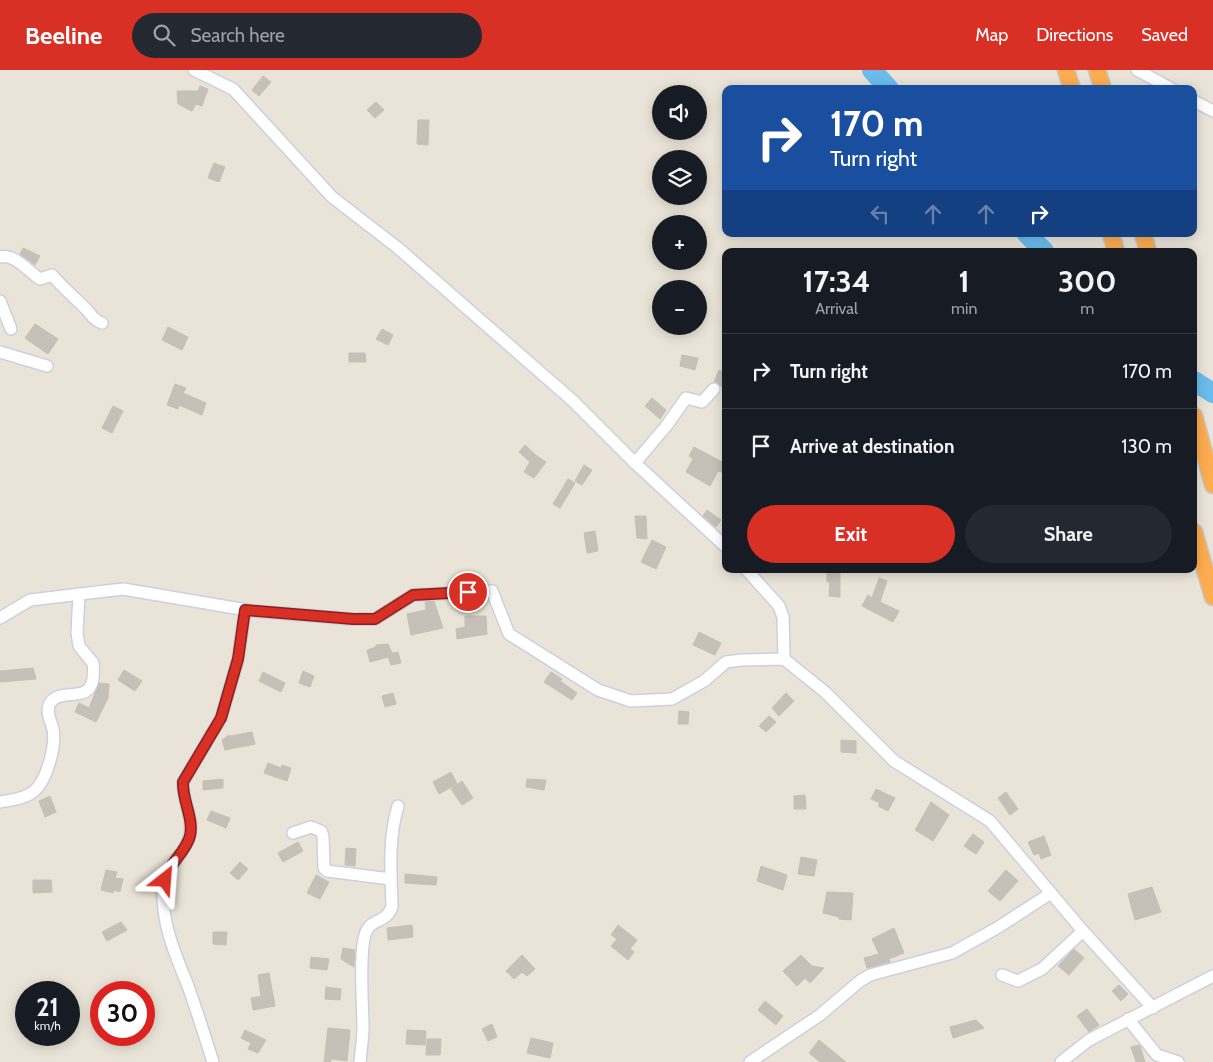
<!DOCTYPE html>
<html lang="en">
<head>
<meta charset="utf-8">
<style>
  body { margin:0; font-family:Cabin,sans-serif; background:#242831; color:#f1f3f6; height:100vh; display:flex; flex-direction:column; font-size:19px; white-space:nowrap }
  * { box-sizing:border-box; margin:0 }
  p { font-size:16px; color:#9ea1a6 }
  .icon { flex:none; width:28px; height:28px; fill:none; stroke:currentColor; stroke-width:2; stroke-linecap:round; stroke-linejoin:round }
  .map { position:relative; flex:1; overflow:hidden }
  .side { position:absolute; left:722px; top:178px; width:475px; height:325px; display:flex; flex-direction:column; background:#171b24; border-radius:10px; box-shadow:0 2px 12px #0003 }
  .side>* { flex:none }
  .top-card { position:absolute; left:722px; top:15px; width:475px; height:152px; border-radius:10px; box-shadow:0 2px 12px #0003; background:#1a4fa0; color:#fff; overflow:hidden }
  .tools { position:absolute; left:652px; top:15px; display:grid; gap:10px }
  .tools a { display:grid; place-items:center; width:55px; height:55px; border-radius:50%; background:#171b24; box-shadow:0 2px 12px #0003; font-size:25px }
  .speed { position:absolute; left:15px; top:911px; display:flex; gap:10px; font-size:25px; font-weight:700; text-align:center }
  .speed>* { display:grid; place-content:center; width:65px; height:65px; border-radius:50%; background:#171b24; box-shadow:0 2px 12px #0003; line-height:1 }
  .speed small { font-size:12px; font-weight:400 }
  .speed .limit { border:8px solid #d22; background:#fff; color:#111 }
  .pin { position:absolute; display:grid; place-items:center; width:42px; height:42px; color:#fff; margin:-21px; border:2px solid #fff; border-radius:50%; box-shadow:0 1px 5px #0007 }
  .me { position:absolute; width:55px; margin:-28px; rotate:28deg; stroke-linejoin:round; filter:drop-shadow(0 0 4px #0008) }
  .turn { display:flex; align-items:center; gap:18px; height:105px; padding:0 25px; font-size:22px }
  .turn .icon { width:65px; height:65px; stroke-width:2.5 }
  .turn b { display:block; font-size:35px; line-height:42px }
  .lanes { display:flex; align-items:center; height:48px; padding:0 25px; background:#0003; justify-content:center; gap:25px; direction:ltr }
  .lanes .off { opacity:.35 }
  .eta { display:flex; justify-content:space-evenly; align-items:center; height:85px; text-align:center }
  .eta b { font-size:30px; font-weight:700; line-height:35px }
  .button { display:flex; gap:10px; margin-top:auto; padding:10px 25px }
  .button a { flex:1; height:58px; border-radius:30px; background:#d93025; color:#fff; font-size:20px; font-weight:700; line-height:58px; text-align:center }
  .button a+a { background:#242831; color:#f1f3f6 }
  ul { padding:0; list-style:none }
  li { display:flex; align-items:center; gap:15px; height:75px; padding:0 25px; border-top:1px solid #363941 }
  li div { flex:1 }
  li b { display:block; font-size:19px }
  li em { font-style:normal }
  header { display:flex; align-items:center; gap:30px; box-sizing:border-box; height:70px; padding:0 25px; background:#d93025; color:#fff }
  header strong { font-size:24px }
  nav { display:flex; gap:28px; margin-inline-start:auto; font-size:18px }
  .search { width:350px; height:45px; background:#242831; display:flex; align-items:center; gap:12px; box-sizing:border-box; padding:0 18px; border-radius:28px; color:#9ea1a6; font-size:19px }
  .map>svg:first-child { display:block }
</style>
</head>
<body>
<header>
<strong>Beeline</strong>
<div class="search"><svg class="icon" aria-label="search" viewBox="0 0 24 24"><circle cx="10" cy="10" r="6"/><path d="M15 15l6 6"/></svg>Search here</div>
<nav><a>Map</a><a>Directions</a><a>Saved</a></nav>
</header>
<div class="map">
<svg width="1213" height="992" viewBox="0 0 1213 992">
  <rect width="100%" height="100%" fill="#eae4d8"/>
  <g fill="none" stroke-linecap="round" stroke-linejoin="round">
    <g stroke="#6abced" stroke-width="20">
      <polyline points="872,0 889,19"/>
      <polyline points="1027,164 1044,181"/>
      <polyline points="1194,311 1213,323"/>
    </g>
  </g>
  <g fill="#c5c1b8" stroke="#c5c0b2">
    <polygon points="263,6 271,12 259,26 252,20"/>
    <polygon points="200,16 208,19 202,36 196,34 192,41 178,34 177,21 198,21"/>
    <polygon points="376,32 384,40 375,48 367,40"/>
    <polygon points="418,50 429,50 428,75 417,74"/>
    <polygon points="214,93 225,97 219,112 208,108"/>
    <polygon points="23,178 40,186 35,195 20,184"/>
    <polygon points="35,254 58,269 48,284 25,268"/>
    <polygon points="168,257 188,267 182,280 162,270"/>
    <polygon points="382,259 393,265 388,275 376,269"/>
    <polygon points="349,283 365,283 366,292 349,292"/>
    <polygon points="682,285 698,288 695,300 680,296"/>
    <polygon points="719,300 726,303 726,319 714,312"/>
    <polygon points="175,314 186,318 183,323 206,333 202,345 179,335 178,339 167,335"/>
    <polygon points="652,328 666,340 660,349 645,336"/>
    <polygon points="113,336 123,341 112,363 102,358"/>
    <polygon points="525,375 537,386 546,392 534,408 524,402 530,392 519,382"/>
    <polygon points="694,377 726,394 722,402 718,401 710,416 686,402 693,389 689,386"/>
    <polygon points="584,395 592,400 582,415 575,411"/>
    <polygon points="568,409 575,413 560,438 553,434"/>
    <polygon points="707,440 721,450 716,457 703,446"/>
    <polygon points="635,446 646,446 647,469 637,468"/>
    <polygon points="595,461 598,481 587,483 584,463"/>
    <polygon points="652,470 666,477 656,499 641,492"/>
    <polygon points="827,503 840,503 840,527 829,526 830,512 827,512"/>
    <polygon points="879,508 887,511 880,532 899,541 893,552 862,536 868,525 872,528"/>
    <polygon points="434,531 443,558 411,565 407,544 426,540 425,532"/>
    <polygon points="465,546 486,546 487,564 457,569 456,559 465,557"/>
    <polygon points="699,562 721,573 715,585 693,575"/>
    <polygon points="388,574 392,583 398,582 401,593 391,595 388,587 370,592 367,580 376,577 376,575"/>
    <polygon points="33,598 36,609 0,612 0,601"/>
    <polygon points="124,600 142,611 135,621 118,610"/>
    <polygon points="303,601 314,606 310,617 299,613"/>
    <polygon points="263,602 285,613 281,622 259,611"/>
    <polygon points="551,602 562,609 560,611 577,623 572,630 544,612"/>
    <polygon points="99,613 109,614 108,628 96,652 75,642 79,633 89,638"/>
    <polygon points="393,623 396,634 385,637 382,626"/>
    <polygon points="786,623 794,631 779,646 772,638"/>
    <polygon points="679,641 689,642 688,654 678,654"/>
    <polygon points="769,646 776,652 766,662 759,656"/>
    <polygon points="252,662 255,674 225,680 222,670 229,665 230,666"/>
    <polygon points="841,670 856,671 856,683 841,682"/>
    <polygon points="268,693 281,698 282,695 291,698 287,711 264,703"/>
    <polygon points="451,702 457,714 439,724 433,712"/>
    <polygon points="223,709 223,718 203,720 203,711"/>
    <polygon points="527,709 546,710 544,720 526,717"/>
    <polygon points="462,711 473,728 462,735 451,719"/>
    <polygon points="876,719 895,728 888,741 878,736 880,733 871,729"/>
    <polygon points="1006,722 1018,739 1010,745 998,728"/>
    <polygon points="805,725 806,739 794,739 794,726"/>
    <polygon points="50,726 56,742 45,747 39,731"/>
    <polygon points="931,732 949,745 933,771 915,760"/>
    <polygon points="211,741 230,748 226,758 207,750"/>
    <polygon points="973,764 984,772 976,784 964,776"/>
    <polygon points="1044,766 1051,785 1041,789 1039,783 1034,785 1028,772"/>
    <polygon points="298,772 303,781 283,792 278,783"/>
    <polygon points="346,778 356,779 355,796 345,795"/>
    <polygon points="801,787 817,790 814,806 798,804"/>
    <polygon points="240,792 248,799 238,810 230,803"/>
    <polygon points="761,796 787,805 783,820 757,811"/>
    <polygon points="106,800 117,802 115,808 123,809 120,822 114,820 113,823 101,820"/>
    <polygon points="1006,800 1018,811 1000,831 988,821"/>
    <polygon points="405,804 437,807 436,815 405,813"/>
    <polygon points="316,805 329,812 320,829 307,823"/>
    <polygon points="33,810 51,810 52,822 33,823"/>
    <polygon points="1152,817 1161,842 1135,850 1128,824"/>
    <polygon points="827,822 853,823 851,850 839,849 839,847 823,843"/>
    <polygon points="121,852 127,860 107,871 102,862"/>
    <polygon points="412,855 413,867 388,870 387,858"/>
    <polygon points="618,855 637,870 630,879 634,882 628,890 611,876 617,869 611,865"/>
    <polygon points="894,858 904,883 889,889 890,892 867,898 864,888 879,884 872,869"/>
    <polygon points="213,862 227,862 226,875 213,874"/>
    <polygon points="343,878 355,880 354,897 341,889"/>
    <polygon points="1074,879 1084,888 1069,905 1058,896"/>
    <polygon points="522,885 535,899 527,906 522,902 514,909 506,901"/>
    <polygon points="801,885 812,896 824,898 810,913 805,908 797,916 783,901"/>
    <polygon points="311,887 329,889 327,900 310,898"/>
    <polygon points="269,903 275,936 253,940 251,928 261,926 258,905"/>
    <polygon points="1119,915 1128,924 1121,931 1112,921"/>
    <polygon points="326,917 341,919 340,930 325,929"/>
    <polygon points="765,931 783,946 776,955 758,940"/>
    <polygon points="1087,939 1099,955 1089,962 1077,946"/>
    <polygon points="976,950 984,958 953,968 950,957"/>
    <polygon points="492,954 497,967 488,971 482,959"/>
    <polygon points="328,958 350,960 347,991 332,989 330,992 324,992"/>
    <polygon points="245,960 266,970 258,983 248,979 251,973 241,968"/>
    <polygon points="407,960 426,961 425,975 406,974"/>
    <polygon points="531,968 553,973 550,988 527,983"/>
    <polygon points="427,969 441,969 440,985 426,985"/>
    <polygon points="819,970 846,992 820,992 809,983"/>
    <polygon points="1139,975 1140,976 1145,992 1136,992 1131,977"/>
  </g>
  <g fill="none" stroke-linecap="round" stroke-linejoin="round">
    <g stroke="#cdcfe0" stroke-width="14">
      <g id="minor">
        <polyline points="194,0 233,19 332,127 398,178 572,330 635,393 726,477"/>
        <polyline points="1137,0 1172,19"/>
        <polyline points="1194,31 1213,41"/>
        <path d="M0,187C14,183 28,201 40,209L52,205C62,217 73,226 84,237C92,244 91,249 102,253"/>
        <polyline points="0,231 11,259"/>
        <polyline points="0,282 47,296"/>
        <polyline points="635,393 667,355 686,328 702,332 714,319"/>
        <polyline points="746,499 779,536 783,547 784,589"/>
        <polyline points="0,548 30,530 123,519 253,541 353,549 375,549 413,525 492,521 509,564 598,620 631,631 672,629 704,611 726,592 741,590 784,589 825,622 894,691 990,751 1083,861 1153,938"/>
        <path d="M0,732C10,730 24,729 33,722C47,711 56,676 53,659C51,651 45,641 50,633C63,614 98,641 93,593L79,576L77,563L79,524"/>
        <polyline points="293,763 311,757 321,761 323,766 324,798 327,801 391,809"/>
        <polyline points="1002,905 1018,911 1042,899 1083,861"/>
        <polyline points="1128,949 1157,985 1178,992"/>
        <path d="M213,992C205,967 197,941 188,916C176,886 162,855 163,821C163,796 183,788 189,768C195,750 182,730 183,712L221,648L238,589L245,540"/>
        <path d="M360,992C361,980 363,969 363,957C363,937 358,875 367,860C372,849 386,853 392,837C391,803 388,769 398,736"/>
        <polyline points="750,992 820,945 860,911 870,905 952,883 997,858 1051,823"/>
        <polyline points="1061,992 1089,970 1213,906"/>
      </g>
    </g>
    <g stroke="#c7c7c7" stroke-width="19">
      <g id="highway">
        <polyline points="1066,0 1072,19"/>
        <polyline points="1097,0 1103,19"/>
        <polyline points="1111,164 1116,181"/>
        <polyline points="1143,164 1148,181"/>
        <polyline points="1194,346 1213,415"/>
        <polyline points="1194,462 1213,527"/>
      </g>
    </g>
    <use href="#minor" stroke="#fff" stroke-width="11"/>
    <use href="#highway" stroke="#fdad50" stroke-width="16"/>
  </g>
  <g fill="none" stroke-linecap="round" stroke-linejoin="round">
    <g stroke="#8d1f18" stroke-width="12">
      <path id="route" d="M165,810C169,793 186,782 190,766C194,748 182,730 183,712L221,648L238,589L245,540L353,549H375L413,525L468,522"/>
    </g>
    <use href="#route" stroke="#d93025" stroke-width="9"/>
  </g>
</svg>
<div class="tools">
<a><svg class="icon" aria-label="sound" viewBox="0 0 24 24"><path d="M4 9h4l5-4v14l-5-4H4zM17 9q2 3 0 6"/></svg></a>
<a><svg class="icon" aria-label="layers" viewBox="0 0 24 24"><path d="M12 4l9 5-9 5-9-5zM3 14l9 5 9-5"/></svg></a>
<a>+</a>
<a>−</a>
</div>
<div class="speed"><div>21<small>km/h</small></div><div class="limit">30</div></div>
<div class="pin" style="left:468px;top:522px;background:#d93025"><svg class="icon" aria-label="arrive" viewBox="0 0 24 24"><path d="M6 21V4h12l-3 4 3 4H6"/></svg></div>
<svg class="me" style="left:165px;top:810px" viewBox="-20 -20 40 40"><path d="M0-17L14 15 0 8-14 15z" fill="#d93025" stroke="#fff" stroke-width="4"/></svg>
<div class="top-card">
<div class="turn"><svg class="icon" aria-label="right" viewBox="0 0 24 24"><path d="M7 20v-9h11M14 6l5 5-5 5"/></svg><div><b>170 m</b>Turn right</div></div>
<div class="lanes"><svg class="icon off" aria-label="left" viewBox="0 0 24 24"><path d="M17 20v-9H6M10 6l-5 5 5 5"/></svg><svg class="icon off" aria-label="ahead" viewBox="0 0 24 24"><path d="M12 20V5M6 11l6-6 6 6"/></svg><svg class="icon off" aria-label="ahead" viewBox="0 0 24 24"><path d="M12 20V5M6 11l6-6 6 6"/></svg><svg class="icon" aria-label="right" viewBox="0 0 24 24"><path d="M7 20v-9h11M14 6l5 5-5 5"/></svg></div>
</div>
<section class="side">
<div class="eta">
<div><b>17:34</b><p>Arrival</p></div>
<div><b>1</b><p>min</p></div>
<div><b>300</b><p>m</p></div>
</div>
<ul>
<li><svg class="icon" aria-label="right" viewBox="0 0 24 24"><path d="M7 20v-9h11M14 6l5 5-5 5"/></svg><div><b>Turn right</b></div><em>170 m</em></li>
<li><svg class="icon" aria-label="arrive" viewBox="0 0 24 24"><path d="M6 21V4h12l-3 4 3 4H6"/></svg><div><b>Arrive at destination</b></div><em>130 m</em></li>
</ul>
<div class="button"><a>Exit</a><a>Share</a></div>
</section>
</div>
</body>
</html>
